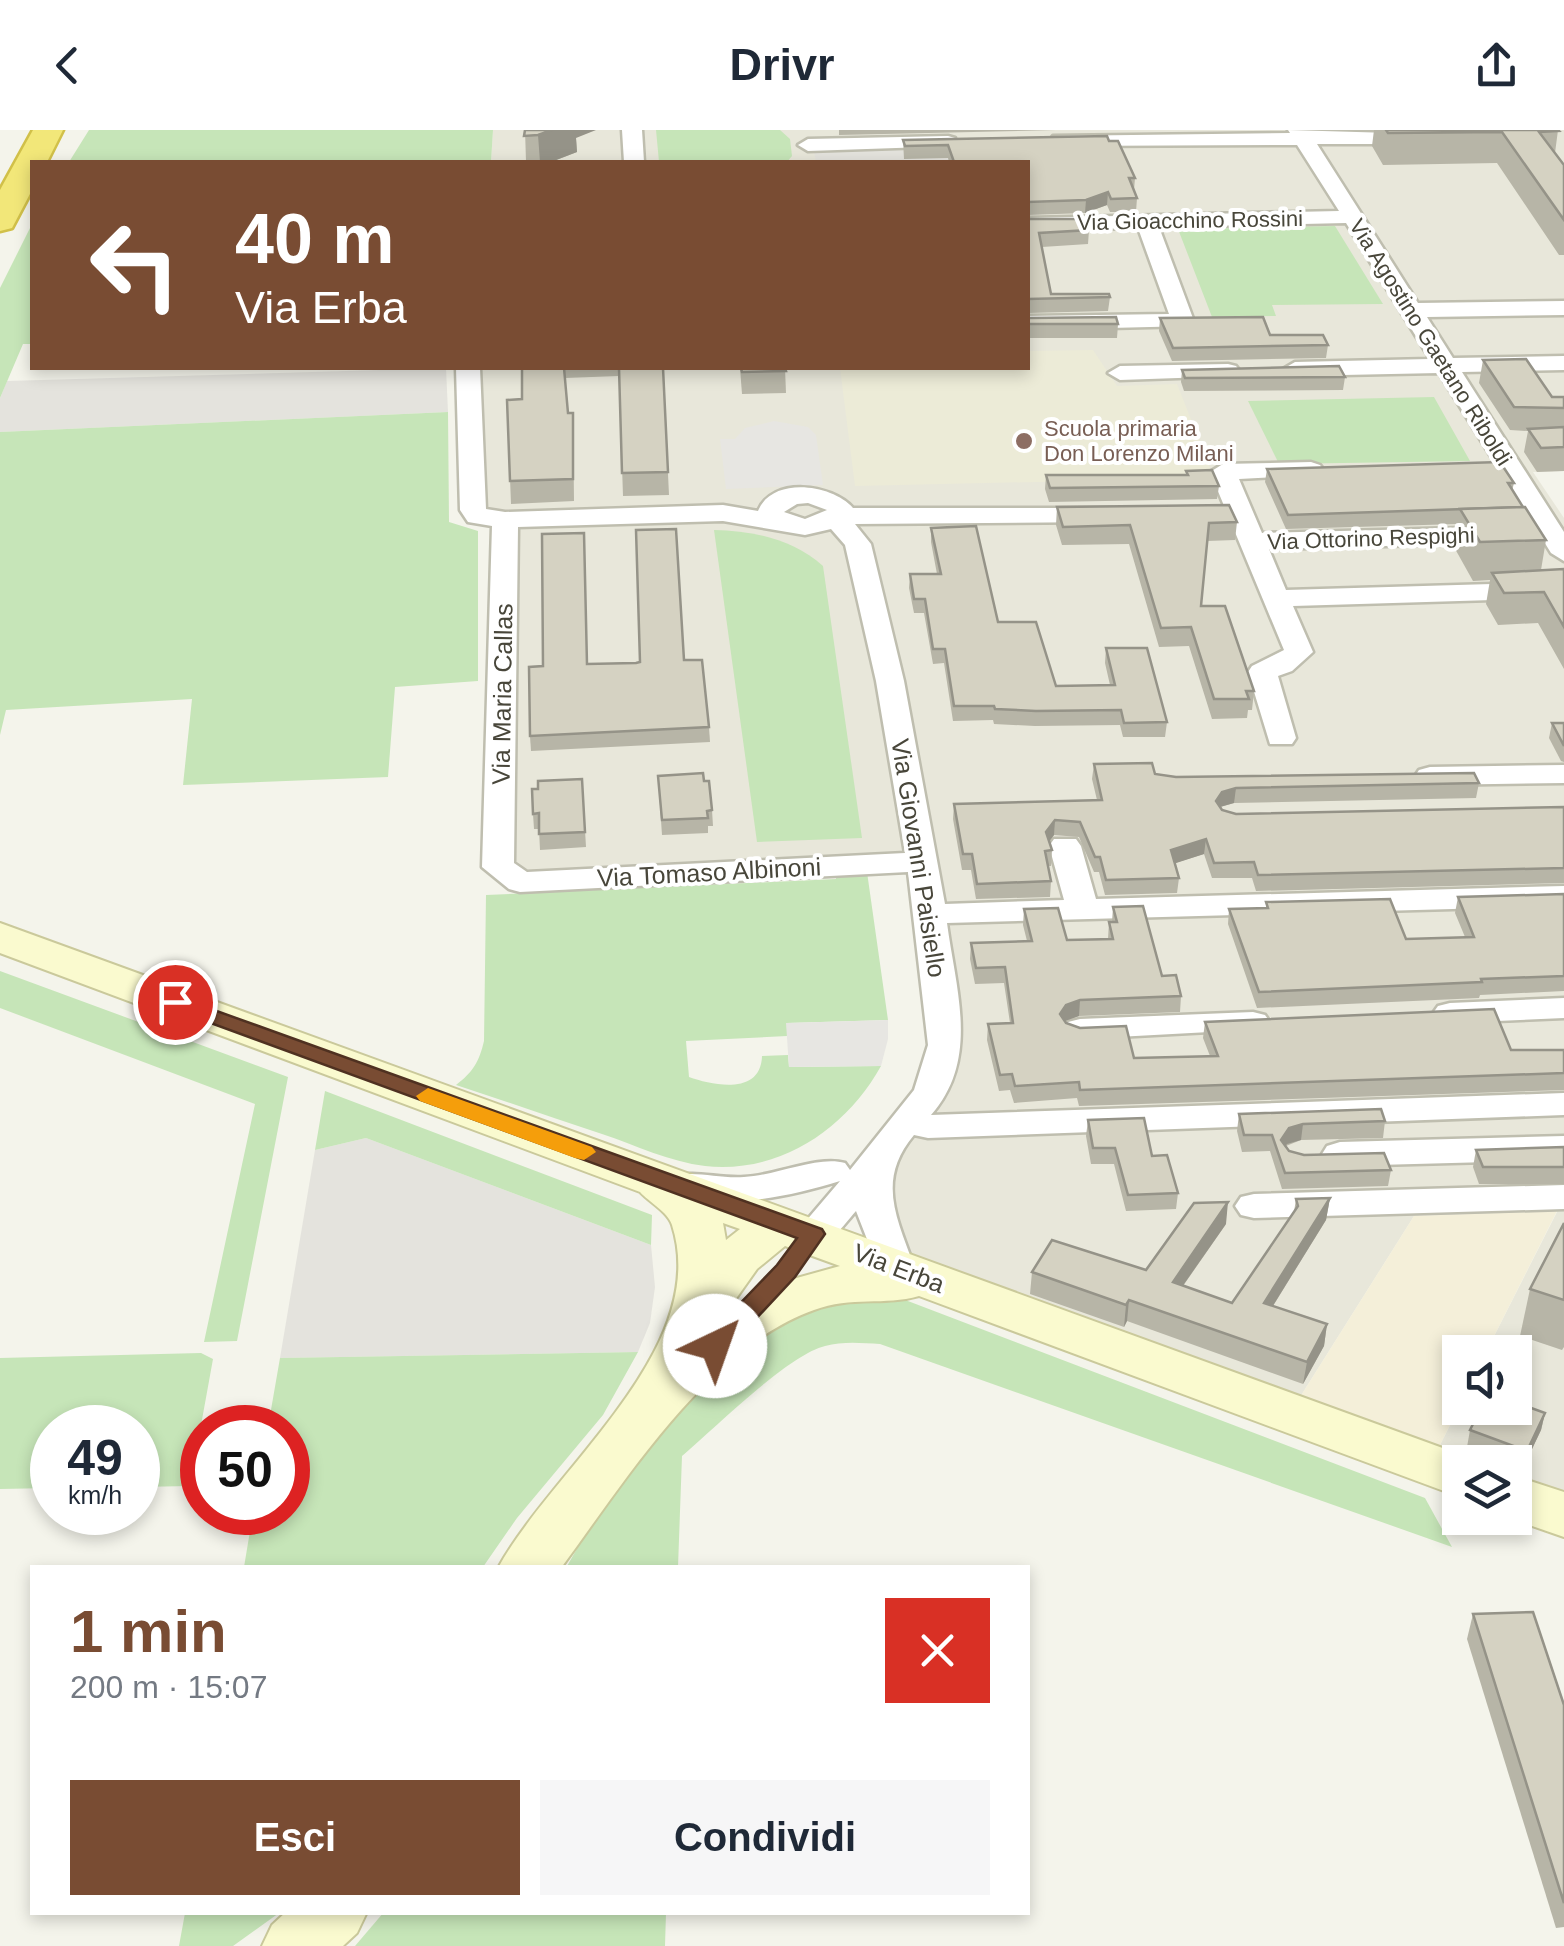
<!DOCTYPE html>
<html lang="it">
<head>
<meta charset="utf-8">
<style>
  body { margin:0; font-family:Helvetica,sans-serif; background:#f6f6f7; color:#1f2937; height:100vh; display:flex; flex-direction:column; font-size:38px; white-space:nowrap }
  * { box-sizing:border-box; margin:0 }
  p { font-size:32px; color:#747a83 }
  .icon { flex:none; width:55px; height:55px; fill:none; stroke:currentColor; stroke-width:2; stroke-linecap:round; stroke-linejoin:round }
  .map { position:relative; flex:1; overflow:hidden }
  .sheet { position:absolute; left:30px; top:1435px; width:1000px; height:350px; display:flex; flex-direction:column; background:#fff; border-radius:0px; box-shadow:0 5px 15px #0003 }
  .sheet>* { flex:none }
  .hud { position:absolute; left:30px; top:30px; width:1000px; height:210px; border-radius:0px; box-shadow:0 5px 15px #0003; background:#794c33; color:#fff; overflow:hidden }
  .tools { position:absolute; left:1442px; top:1205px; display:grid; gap:20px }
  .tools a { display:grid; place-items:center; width:90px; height:90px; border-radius:0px; background:#fff; box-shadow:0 5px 15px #0003; font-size:50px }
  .speed { position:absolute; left:30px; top:1275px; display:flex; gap:20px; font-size:50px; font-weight:700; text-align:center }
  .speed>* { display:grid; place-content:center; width:130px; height:130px; border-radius:50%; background:#fff; box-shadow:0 5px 15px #0003; line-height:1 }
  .speed small { font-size:25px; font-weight:400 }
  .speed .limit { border:15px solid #d22; background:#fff; color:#111 }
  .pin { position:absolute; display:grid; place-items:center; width:85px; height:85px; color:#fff; margin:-42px; border:5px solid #fff; border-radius:50%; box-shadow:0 2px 10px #0007 }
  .me { position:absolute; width:110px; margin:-55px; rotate:42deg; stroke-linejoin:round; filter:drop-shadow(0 0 8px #0008) }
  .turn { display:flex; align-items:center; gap:35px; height:210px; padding:0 40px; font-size:45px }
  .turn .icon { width:130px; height:130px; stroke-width:2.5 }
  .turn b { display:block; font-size:70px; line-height:85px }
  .round { display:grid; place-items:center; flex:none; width:105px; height:105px; border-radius:0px; background:#f6f6f7 }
  .summary { display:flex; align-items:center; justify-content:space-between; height:170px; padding:0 40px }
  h1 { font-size:60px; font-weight:600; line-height:75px; color:#794c33 }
  .primary-button { display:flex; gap:20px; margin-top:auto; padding:20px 40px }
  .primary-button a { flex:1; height:115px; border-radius:0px; background:#794c33; color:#fff; font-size:40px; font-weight:600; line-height:115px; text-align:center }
  .primary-button a+a { background:#f6f6f7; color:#1f2937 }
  header { display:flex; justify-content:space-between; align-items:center; height:130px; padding:0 40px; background:#fff; font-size:45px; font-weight:600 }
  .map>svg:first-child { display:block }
</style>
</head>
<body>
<header><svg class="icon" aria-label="back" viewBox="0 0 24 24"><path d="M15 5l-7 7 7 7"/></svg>Drivr<svg class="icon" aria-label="share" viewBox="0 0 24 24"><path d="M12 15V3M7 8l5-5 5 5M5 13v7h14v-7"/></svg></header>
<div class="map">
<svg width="1564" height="1816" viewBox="0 0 1564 1816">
  <rect width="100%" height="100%" fill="#f4f4eb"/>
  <polygon fill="#e8e7da" points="493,0 1564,0 1564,341 1533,342 1564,388 1564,1385 1515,1367 1515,1332 1430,1335 1460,1275 1515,1278 1515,1222 1486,1222 1557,1082 1414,1086 1290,1283 895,1136 872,1073 931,963 923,732 520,752 498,737 505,391 473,380 468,238 1028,238 1028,32 491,32"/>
  <polygon fill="#f4efd9" points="1557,1081 1486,1222 1460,1222 1460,1275 1430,1335 1290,1283 1414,1086"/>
  <g fill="#e4e3dd">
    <polygon points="1045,12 1028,32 816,32 813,16"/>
    <polygon points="446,238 448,282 0,302 0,268 7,251"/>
    <polygon points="366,1008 651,1115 655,1157 650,1193 638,1222 280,1228 315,1020"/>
  </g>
  <polygon fill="#ecebd7" points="1093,220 1117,256 1177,254 1214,348 855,356 840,238 1028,238 1028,221"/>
  <g fill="#c6e5b8">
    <polygon points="89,0 493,0 491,32 69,32"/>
    <polygon points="656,0 780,0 790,9 792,26 787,32 659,32"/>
    <polygon points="32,94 32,214 23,214 0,268 0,158"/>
    <polygon points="1335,96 1383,174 1272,175 1276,186 1212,187 1178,99"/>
    <polygon points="1434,267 1470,331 1279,334 1248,271"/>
    <polygon points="448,282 449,392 478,401 478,551 395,557 388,647 183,655 192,569 6,580 0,605 0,302"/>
    <path d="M714,400C754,401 793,409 823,436L862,708L757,712Z"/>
    <path d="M867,742L888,890L787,893V906L686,911L689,947C714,956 761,965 762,926L788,925L789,937L881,936C846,999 780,1044 705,1036C670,1032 635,1015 602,1004C553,988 505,971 456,955C473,942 479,932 484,911L486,765L836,749V743Z"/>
    <polygon points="0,841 288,947 237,1211 204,1212 255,974 0,878"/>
    <polygon points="325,961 652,1085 651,1115 366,1008 315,1020"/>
    <path d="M900,1168L1425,1368L1452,1417L880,1214C862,1213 843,1211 825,1216C788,1225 714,1299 682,1326L678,1437L566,1438C620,1340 725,1198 838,1170C857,1165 881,1169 900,1168Z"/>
    <polygon points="638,1222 603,1285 517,1388 483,1437 244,1437 253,1383 288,1382 288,1298 268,1297 280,1228"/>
    <polygon points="201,1223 213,1229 190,1356 138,1357 138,1298 52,1298 52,1358 0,1359 0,1228"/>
    <polygon points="384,1782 666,1783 665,1816 355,1816"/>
    <polygon points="185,1783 185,1782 279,1783 233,1816 179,1816"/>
  </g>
  <g fill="#e7e6e2">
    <polygon points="774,291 808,297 816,305 823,355 726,359 720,309 735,309 745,298"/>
    <polygon points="888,890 888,909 881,936 789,937 786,893"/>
  </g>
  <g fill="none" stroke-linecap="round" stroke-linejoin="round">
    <g stroke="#bfbeaf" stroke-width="5">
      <g id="minor">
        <polygon points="622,0 642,0 644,32 624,32"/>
        <polygon points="1288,0 1425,4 1425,12 1418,14 1317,14 1418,173 1564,171 1564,185 1427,187 1453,228 1564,226 1564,240 1462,242 1564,402 1564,431 1551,423 1439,243 1295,246 1283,239 1295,232 1430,229 1346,93 1159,97 1194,191 1191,196 1028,200 1028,186 1169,184 1138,98 1028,100 1028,88 1339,81 1297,15 1060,16 1050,10 1053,6 1290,3"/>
        <polygon points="948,6 955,8 955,16 808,21 798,15 808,9"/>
        <polygon points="1228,234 1236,236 1240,241 1236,246 1120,250 1108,243 1120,236"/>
        <path d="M456,238H480L486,379L505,382L723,375L758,381C772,346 832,354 853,378H1112L1116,384L1112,390L1103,392L855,394L871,414L904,551L945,774L1064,770L1049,716L1054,709H1076L1081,716L1096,769L1564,756V776L947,793C956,861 980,929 931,985L1564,963V985L928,1008L914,1005C876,1050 897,1088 914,1136L909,1145L895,1149L881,1145L856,1081C839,1100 828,1122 799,1114L794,1105L840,1051C784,1068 730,1079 673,1064L667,1055L673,1046C695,1040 720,1049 744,1047C775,1046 818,1025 845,1033L850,1040L914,960L928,915L908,742L520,762L509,759L482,737L492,396L468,392L460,380ZM808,373L827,380L805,389L784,382L797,374ZM723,391L805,405L831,399L845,415L876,551L905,723L527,742L514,733L518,397Z"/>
        <polygon points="1311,332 1320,335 1324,340 1320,345 1239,349 1262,403 1500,397 1513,405 1500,413 1269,419 1286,460 1564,452 1564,468 1293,476 1313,522 1292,541 1278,546 1296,608 1292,614 1270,614 1248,542 1252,536 1284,520 1210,342 1223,334"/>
        <polygon points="1564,635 1564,653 1430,655 1419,652 1415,646 1419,640 1430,637"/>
        <polygon points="1564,868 1564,888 1450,893 1438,890 1433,883 1438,876 1450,873"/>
        <polygon points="1253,882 1265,885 1270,892 1265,899 1080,909 1068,906 1063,899 1068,892 1080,889"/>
        <polygon points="1564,1006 1564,1030 1340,1036 1327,1032 1322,1024 1327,1016 1340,1012"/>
        <polygon points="1564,1055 1564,1079 1254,1088 1241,1085 1235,1076 1241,1067 1254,1064"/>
      </g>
    </g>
    <g stroke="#cac99b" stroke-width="4">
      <g id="secondary">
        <path d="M0,793L1481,1332H1460V1367L919,1166C884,1176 852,1166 814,1180C709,1217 625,1351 561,1438H498C552,1339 712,1219 672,1095C668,1082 649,1072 640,1062L0,823ZM723,1093L740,1099L726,1110ZM785,1116L840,1136L775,1154L728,1180L757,1139Z"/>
        <polygon points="1515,1346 1564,1362 1564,1407 1509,1388 1515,1388"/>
        <polygon points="286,1782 367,1782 357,1803 343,1816 262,1816 272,1795"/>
      </g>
    </g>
    <g stroke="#d1c049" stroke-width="5">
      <polygon id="motorway" points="33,0 63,0 47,32 32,32 32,60 12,98 0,101 0,60"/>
    </g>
    <use href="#minor" fill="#fff" fill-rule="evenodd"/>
    <use href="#secondary" fill="#fafacf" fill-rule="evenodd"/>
    <use href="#motorway" fill="#f2e779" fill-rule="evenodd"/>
  </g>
  <g fill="#b7b5a7">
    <polygon points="525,0 576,8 577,22 551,32 526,32"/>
    <polygon points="839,0 1056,0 839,5"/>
    <polygon points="1374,0 1558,0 1555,23 1564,35 1564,125 1559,125 1497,33 1383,35 1372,16"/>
    <polygon points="903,10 1109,11 1135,48 1134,60 1137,68 1136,82 1110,82 1107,75 1085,83 1028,85 1028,32 949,32 948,28 904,29"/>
    <polygon points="1028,89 1089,100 1088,114 1042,117 1051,164 1110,167 1108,181 1028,183"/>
    <polygon points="1028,188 1118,194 1117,208 1028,208"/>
    <polygon points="1160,188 1328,215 1326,228 1172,231 1159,201"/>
    <polygon points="1483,230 1552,267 1564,267 1564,341 1537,342 1524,322 1528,301 1510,300 1479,253"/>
    <polygon points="522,238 663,238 669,365 623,366 619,246 565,248 568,283 573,283 574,371 511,374 507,270 522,269"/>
    <polygon points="740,238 785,238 786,263 742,264"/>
    <polygon points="1182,240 1345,247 1343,260 1184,261 1181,252"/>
    <polygon points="1267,339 1514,353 1512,361 1546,410 1541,440 1564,439 1564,539 1538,493 1498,495 1486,474 1490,450 1473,451 1454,417 1458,394 1286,399 1265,352"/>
    <polygon points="1186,341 1219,356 1217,369 1049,372 1045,359 1046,345 1186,345"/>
    <polygon points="1057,377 1237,392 1235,410 1207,411 1201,476 1254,561 1252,580 1248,580 1247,588 1212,589 1189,516 1159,517 1129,414 1062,415 1056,395"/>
    <polygon points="931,398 998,492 1056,556 1110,555 1105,533 1106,518 1167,592 1165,607 1123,607 1120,595 1035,596 994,594 993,590 953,591 944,533 933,534 924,483 914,483 909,458 910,444 937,444 931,412"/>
    <polygon points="684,530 709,597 710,612 531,621 530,606 588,534"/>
    <polygon points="1552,593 1564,593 1564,632 1561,631 1549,608"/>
    <polygon points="1094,634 1176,647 1479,653 1476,668 1234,673 1220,677 1222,680 1236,684 1564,677 1564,753 1256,761 1252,748 1212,748 1204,724 1175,733 1179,748 1177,763 1105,765 1099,742 1094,742 1079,707 1054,705 1049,712 1052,720 1051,736 1048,736 1051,751 1050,767 976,769 971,740 962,740 953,689 954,674 1097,670 1092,649"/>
    <polygon points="658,646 704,651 712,680 713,696 708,696 708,703 662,705"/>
    <polygon points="582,649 586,717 540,720 539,699 534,699 533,684 538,659"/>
    <polygon points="1564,764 1564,861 1480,865 1479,868 1257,878 1228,794 1229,779 1266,778 1266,772 1406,809 1465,807 1455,783 1458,767"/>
    <polygon points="1113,777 1162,846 1181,866 1180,882 1079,886 1065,891 1066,893 1134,928 1210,926 1203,908 1205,892 1511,920 1564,920 1564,960 1079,976 1077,968 1014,973 1010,960 999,961 987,910 988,894 1010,893 1004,853 975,854 970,829 971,813 1027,811 1023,795 1024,779 1067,810 1108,809 1109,792 1112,792"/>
    <polygon points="1239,984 1385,991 1383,1008 1301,1010 1286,1016 1289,1021 1304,1025 1391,1040 1388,1056 1282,1059 1270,1021 1242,1022 1237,1001"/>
    <polygon points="1088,990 1152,1026 1178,1063 1176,1079 1126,1081 1114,1034 1091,1034 1086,1006"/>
    <polygon points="1564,1017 1564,1054 1479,1054 1473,1037 1476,1020"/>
    <polygon points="1330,1068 1326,1090 1273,1176 1327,1194 1324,1216 1303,1254 1127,1191 1124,1197 1030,1164 1032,1142 1146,1140 1226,1094 1183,1156 1232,1173 1294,1082 1296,1069"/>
    <polygon points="1564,1093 1564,1217 1562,1220 1520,1206 1530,1159"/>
    <polygon points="1545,1283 1541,1300 1523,1338 1515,1335 1515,1332 1509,1332 1467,1317 1470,1300"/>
    <polygon points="1473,1484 1564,1575 1564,1797 1556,1798 1467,1509"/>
  </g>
  <g fill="#959388">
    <polygon points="552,0 596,0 576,8 577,22 551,32 540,32 538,5"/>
    <polygon points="1108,62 1107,75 1085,83 1086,70"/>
    <polygon points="1236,658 1234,673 1220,677 1216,671 1222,662"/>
    <polygon points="1055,690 1054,705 1045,717 1046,702"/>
    <polygon points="1206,709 1204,724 1170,735 1171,720"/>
    <polygon points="1080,870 1079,886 1065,891 1060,884 1066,875"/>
    <polygon points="1303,994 1301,1010 1287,1014 1278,1026 1281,1010 1289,998"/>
    <polygon points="1330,1068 1326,1090 1261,1195 1264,1173"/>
    <polygon points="1228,1072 1226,1094 1170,1174 1173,1152"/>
    <polygon points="1129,1170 1127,1191 1124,1197 1126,1175"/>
    <polygon points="1327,1194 1324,1216 1303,1254 1307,1232"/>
    <polygon points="1545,1283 1541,1300 1523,1338 1527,1321"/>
  </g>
  <g fill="#d5d2c2" stroke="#959388" stroke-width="2.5">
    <polygon points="525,0 552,0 538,5 524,6"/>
    <polygon points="1386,0 1558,0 1559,1 1539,2 1564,35 1564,90 1502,2 1388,3"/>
    <polygon points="1107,6 1109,11 1118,11 1135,48 1129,48 1137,68 1111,69 1108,62 1086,70 1028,72 1028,32 954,32 948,15 905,16 903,10"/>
    <polygon points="1028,89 1086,89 1089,100 1039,103 1051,164 1109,164 1110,167 1028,169"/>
    <polygon points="1116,187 1118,194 1028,194 1028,188"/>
    <polygon points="1263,187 1270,205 1323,205 1328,215 1173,218 1160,188"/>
    <polygon points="1526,229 1552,267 1564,267 1564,278 1514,277 1483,230"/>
    <polygon points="1339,236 1345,247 1185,248 1182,240"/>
    <polygon points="522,238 564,238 568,283 573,283 573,349 510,351 507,270 522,269"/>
    <polygon points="619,238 663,238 668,342 622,343"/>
    <polygon points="741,238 785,238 786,241 742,242"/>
    <polygon points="1564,297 1564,317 1541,318 1528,299"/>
    <polygon points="1500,332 1514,353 1508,353 1523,377 1288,385 1267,339"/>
    <polygon points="1212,340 1219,356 1050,358 1046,345 1188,345 1186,341"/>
    <polygon points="1229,375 1237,392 1209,393 1201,476 1225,476 1254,561 1246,561 1249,569 1214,569 1191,497 1161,498 1130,395 1063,397 1057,377"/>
    <polygon points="1525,377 1546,410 1480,412 1460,379"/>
    <polygon points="976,396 998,492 1036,492 1056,556 1115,555 1106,518 1147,518 1167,592 1124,593 1121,580 1036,581 995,579 994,576 954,576 945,519 933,519 925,469 914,469 910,444 941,444 931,398"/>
    <polygon points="676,399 684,530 702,530 709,597 530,606 529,537 543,536 542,404 584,403 587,534 636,533 640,532 636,400"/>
    <polygon points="1564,439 1564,497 1544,462 1504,463 1492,443"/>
    <polygon points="1552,593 1564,593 1564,616"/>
    <polygon points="1152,633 1155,644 1176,647 1474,643 1479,653 1236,658 1222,662 1216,671 1222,680 1236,684 1564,677 1564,738 1258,745 1254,732 1214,733 1206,709 1171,720 1179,748 1106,750 1100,727 1095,727 1080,692 1055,690 1046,702 1052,720 1045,721 1051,751 977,754 972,724 963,724 954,674 1102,670 1094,634"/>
    <polygon points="703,643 704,651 709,651 712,680 707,681 708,688 662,690 658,646"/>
    <polygon points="582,649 585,702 539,704 539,683 533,684 532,659 538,659 538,651"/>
    <polygon points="1564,764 1564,846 1481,849 1482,852 1259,862 1229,779 1268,778 1266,772 1390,769 1406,809 1474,807 1458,767"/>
    <polygon points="1143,776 1162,846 1176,845 1181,866 1080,870 1066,875 1060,884 1066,893 1080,898 1126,896 1134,928 1218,926 1205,892 1494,879 1511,920 1564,920 1564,943 1080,960 1079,952 1015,956 1012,944 1000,945 988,894 1013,893 1005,837 976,838 971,813 1032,811 1024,779 1058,778 1067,810 1113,809 1109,792 1117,792 1113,777"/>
    <polygon points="1381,979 1385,991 1303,994 1289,998 1281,1010 1289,1021 1304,1025 1384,1023 1391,1040 1285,1043 1272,1005 1244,1005 1239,984"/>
    <polygon points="1144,988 1152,1026 1167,1025 1178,1063 1128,1065 1115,1018 1093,1018 1088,990"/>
    <polygon points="1564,1017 1564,1037 1483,1037 1476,1020"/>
    <polygon points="1330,1068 1264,1173 1327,1194 1307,1232 1129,1170 1126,1175 1032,1142 1052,1110 1146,1140 1194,1073 1228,1072 1173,1152 1232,1173 1298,1076 1296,1069"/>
    <polygon points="1564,1093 1564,1170 1530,1159"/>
    <polygon points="1515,1272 1545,1283 1527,1321 1470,1300 1481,1278 1515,1278"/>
    <polygon points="1533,1482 1564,1575 1564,1773 1473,1484"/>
  </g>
  <polygon fill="#794c33" stroke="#4f3121" stroke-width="2.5" points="175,866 822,1099 825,1104 795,1147 724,1223 705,1223 702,1216 705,1210 777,1135 797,1108 167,877 164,872"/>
  <polygon fill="#f59e0b" points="428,958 592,1017 596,1022 584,1030 575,1028 420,971 416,966"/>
  <circle fill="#8d6e63" stroke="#fff" stroke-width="4" cx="1024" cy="311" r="10"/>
  <g text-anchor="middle" stroke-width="8" stroke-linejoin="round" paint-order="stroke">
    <g font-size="22" fill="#48463a" stroke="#fff">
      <text transform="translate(1190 90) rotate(-1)" y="8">Via Gioacchino Rossini</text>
      <text transform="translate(1431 212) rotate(58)" y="8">Via Agostino Gaetano Riboldi</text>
      <text transform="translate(1371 408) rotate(-2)" y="8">Via Ottorino Respighi</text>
    </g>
    <g font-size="22" fill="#785e54" stroke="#fff" text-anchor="start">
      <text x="1044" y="306">Scuola primaria<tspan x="1044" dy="25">Don Lorenzo Milani</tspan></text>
    </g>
    <g font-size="25" fill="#48463a" stroke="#fff">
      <text transform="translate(502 564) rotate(-89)" y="9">Via Maria Callas</text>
      <text transform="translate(919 728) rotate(81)" y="9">Via Giovanni Paisiello</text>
      <text transform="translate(709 742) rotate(-3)" y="9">Via Tomaso Albinoni</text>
      <text transform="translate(899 1138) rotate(21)" y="9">Via Erba</text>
    </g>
  </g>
</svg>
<div class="tools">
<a><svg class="icon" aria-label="sound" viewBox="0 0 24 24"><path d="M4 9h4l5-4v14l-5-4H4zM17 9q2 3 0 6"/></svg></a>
<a><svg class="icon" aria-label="layers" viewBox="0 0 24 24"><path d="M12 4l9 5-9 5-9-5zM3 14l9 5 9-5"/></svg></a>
</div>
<div class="speed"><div>49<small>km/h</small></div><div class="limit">50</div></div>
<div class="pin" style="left:175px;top:872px;background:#d93025"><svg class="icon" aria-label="arrive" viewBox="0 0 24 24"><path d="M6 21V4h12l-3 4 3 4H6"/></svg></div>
<svg class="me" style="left:715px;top:1216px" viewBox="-20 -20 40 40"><circle r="19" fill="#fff"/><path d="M0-13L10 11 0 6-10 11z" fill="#794c33"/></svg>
<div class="hud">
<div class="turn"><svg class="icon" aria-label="left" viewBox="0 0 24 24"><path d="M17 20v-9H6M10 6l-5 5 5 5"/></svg><div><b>40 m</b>Via Erba</div></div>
</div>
<section class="sheet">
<div class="summary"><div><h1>1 min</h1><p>200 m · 15:07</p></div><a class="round" style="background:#d93025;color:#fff"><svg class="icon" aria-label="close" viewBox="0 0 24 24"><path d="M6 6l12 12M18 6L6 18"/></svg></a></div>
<div class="primary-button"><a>Esci</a><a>Condividi</a></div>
</section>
</div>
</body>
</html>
